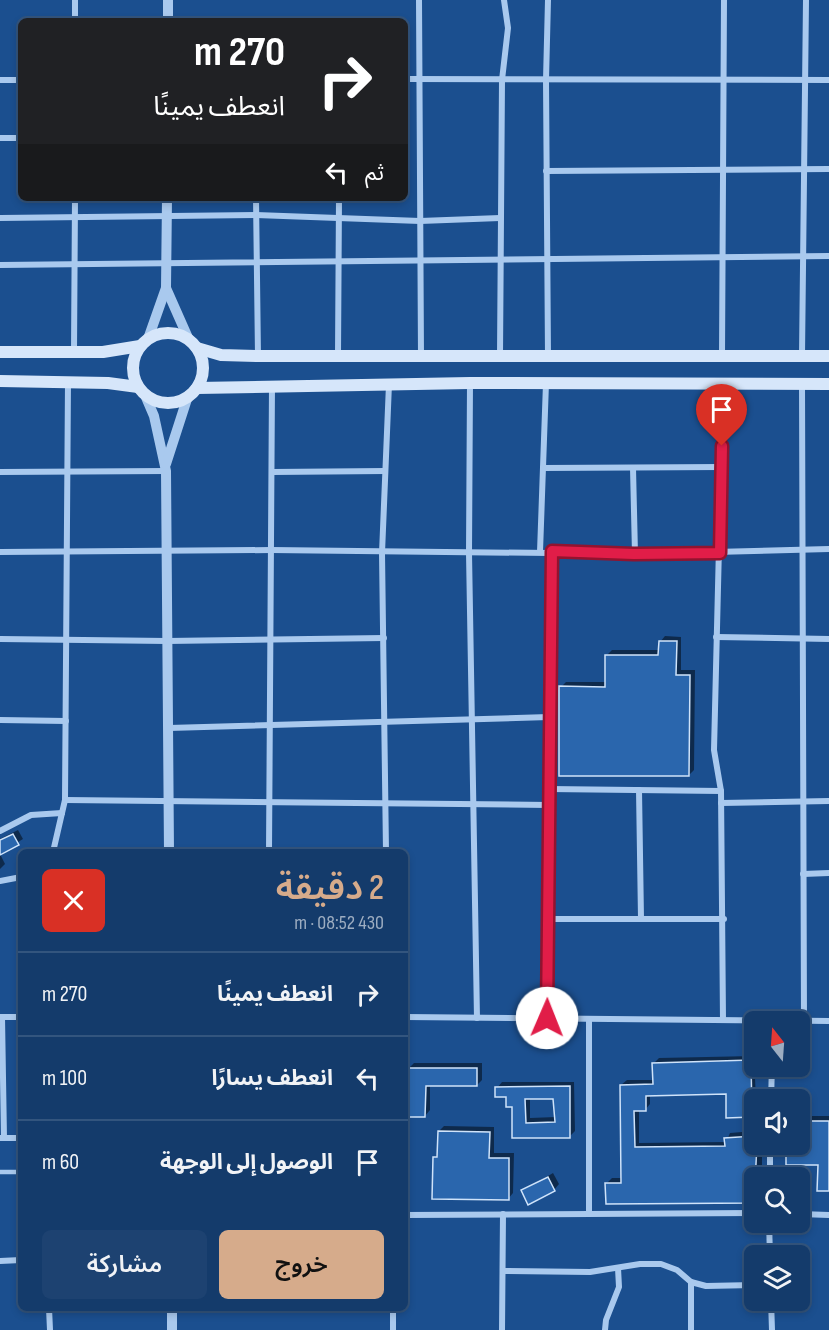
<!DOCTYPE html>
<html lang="ar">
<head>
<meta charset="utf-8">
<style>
  body { margin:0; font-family:"Sofia Sans Condensed","Noto Sans Arabic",sans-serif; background:#1d4271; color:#f1f3f6; direction:rtl; height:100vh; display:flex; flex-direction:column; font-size:22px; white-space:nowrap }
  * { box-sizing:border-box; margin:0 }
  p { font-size:20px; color:#9dadc1 }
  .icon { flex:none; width:33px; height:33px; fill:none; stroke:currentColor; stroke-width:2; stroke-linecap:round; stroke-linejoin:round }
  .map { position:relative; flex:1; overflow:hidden; direction:ltr }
  .drawer { position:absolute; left:18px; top:849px; width:390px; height:462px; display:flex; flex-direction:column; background:#143b6b; border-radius:9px; box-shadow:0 3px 9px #0003,0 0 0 2px #33557e; direction:rtl }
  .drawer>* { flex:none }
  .hud { position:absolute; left:18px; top:18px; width:390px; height:183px; border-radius:9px; box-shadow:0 3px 9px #0003,0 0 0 2px #33557e; direction:rtl; background:#202124; color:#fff; overflow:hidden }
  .needle { width:39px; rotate:343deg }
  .tools { position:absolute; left:744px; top:1011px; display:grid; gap:12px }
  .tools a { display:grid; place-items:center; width:66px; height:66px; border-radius:9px; background:#143b6b; box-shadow:0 3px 9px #0003,0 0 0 2px #33557e; font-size:30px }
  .pin { position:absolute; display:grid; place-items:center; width:51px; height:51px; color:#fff; margin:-62px -26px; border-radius:50% 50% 50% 0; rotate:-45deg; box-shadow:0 0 6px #0007 }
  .pin .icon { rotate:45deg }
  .me { position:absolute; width:66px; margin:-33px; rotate:1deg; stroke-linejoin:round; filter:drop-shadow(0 0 4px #0008) }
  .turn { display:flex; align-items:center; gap:21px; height:126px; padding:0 24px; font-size:27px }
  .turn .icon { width:78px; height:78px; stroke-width:2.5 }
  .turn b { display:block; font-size:42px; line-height:51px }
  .then { display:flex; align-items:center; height:57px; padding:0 24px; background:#0003; gap:12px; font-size:22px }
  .round { display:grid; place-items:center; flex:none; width:63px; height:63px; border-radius:9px; background:#1d4271 }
  .overview { display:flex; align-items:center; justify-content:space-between; height:102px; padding:0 24px }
  h1 { font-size:36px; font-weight:600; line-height:45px; color:#d6ab8b }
  .action { display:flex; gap:12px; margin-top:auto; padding:12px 24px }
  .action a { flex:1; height:69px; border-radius:9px; background:#d6ab8b; color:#111; font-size:24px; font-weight:600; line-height:69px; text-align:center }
  .action a+a { background:#1d4271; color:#f1f3f6 }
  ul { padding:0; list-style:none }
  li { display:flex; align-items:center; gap:18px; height:84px; padding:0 24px; border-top:2px solid #33557e }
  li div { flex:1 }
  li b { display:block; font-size:22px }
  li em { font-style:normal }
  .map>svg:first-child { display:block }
</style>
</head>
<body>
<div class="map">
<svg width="829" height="1330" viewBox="0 0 829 1330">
  <rect width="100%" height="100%" fill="#1b4f8f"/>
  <g fill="#0007" fill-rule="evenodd">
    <polygon points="665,636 681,637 681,670 695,670 694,770 689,775 561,687 566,682 606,682 606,656 612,650 660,650 660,642"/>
    <polygon points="18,830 23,839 0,853 0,839"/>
    <polygon points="0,854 5,864 0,869"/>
    <polygon points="754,1056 756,1100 751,1116 727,1093 650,1095 650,1104 645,1110 639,1110 639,1143 726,1142 730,1133 754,1131 754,1144 762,1144 762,1178 754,1178 754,1202 607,1202 607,1183 612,1178 622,1178 621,1085 627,1080 654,1080 654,1063 659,1058"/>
    <polygon points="414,1063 482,1063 482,1080 477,1085 430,1085 430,1110 425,1116 409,1068"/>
    <path d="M502,1082H574L575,1131L569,1137H514L513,1105L497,1088ZM530,1098H555L556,1117L530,1118Z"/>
    <polygon points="800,1110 808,1110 808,1116 829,1116 829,1189 819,1164 800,1144"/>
    <polygon points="444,1126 494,1127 494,1153 514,1153 513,1193 508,1199 434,1158 439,1153 439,1131"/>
    <polygon points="553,1173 559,1184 554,1190 523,1191"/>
  </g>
  <g fill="#2a66ad" stroke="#cfe3fa" stroke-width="1.5" fill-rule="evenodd">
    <polygon points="659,641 677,641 676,675 690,675 689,776 559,776 559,686 605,687 605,655 658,655"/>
    <polygon points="13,834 19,845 0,855 0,840"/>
    <polygon points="751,1060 752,1117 726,1118 726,1094 646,1096 646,1111 634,1111 635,1147 725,1146 724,1138 754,1136 754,1144 757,1144 754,1203 606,1204 605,1183 621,1183 620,1085 653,1084 652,1063"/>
    <polygon points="407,1068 477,1068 477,1086 426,1086 425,1117 407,1117"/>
    <path d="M570,1086V1138H512V1107H506V1097H495V1087ZM525,1099H553L555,1122L526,1123Z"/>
    <polygon points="800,1121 829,1121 829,1191 817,1191 818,1165 786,1165 786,1144 800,1144"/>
    <polygon points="438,1131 490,1132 489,1158 509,1158 509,1200 432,1199 433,1157 437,1157"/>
    <polygon points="548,1177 555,1191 528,1205 521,1190"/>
  </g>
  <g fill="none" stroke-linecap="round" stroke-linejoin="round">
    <polyline stroke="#a9c9ee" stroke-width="4.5" points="0,1172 21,1172"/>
    <g stroke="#a9c9ee" stroke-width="6">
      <polyline points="419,0 421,356"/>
      <polyline points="548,0 546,80 548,356"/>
      <polyline points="75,21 75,0"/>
      <polyline points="405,79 829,80"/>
      <polyline points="0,80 21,80"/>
      <polyline points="0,138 21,138"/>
      <polyline points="546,171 829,169"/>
      <polyline points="256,198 258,356"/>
      <polyline points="0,218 256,215 420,221 500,218"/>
      <polyline points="0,265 829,256"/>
      <polyline points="74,352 75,198"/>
      <polyline points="338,356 339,198"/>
      <polyline points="500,356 502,80 508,28 504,0"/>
      <polyline points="722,356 724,0"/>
      <polyline points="802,356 806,0"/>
      <polyline points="470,383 469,553 477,1018"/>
      <polyline points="723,384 714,750 721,791 723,1020"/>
      <polyline points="802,384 804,1021"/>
      <polyline points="543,468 722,467"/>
      <polyline points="633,468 635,554"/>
      <polyline points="0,472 166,471"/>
      <polyline points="272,472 385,471"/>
      <polyline points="0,552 271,550 635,554 829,549"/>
      <polyline points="540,552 546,383"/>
      <polyline points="716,637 829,639"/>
      <polyline points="0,639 167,641 384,638"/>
      <polyline points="0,720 66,721"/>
      <polyline points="169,728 549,717"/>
      <polyline points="549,789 721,791"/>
      <polyline points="639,790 641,919"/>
      <polyline points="65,800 549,805"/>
      <polyline points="721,803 829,801"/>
      <polyline points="0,831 31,815 62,813"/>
      <polyline points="53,852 65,800 68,382"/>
      <polyline points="269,852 272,385"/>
      <polyline points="386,852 382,553 389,384"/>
      <polyline points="803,874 829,873"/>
      <polyline points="0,881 21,877"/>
      <polyline points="548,919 724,919"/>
      <polyline points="1,1017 21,1017"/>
      <polyline points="2,1017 4,1138"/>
      <polyline points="405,1017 829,1021"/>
      <polyline points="547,1018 552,551"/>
      <polyline points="589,1020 589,1213"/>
      <polyline points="771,1100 772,1066"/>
      <polyline points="1,1138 21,1138"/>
      <polyline points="770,1178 770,1144"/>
      <polyline points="800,1214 829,1215"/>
      <polyline points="405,1215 754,1213"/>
      <polyline points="769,1222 770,1256"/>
      <polyline points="0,1261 21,1260"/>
      <polyline points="503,1271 590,1272 640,1264 661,1264 677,1270 691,1282 706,1286 754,1285"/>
      <polyline points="691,1282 691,1330"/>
      <polyline points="771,1300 772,1330"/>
      <polyline points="49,1308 50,1330"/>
      <polyline points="393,1330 393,1308"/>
      <polyline points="502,1330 503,1214"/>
      <polyline points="605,1330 606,1320 619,1287 618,1268"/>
    </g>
    <g stroke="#a9c9ee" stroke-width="10">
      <polyline points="168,21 168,0"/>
      <polyline points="166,288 189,340"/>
      <polyline points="148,339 166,288 167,198"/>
      <polyline points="145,395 154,416 166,471 169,852"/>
      <polyline points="166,464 188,396"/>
      <polyline points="172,1330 172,1308"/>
    </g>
    <g stroke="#d6e6fa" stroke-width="12">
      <circle cx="168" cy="368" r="35"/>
      <polyline points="197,348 221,355 258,356 829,356"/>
      <polyline points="0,352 103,352 140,346"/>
      <polyline points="0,381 108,383 138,387"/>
      <polyline points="197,388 470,383 829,384"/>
    </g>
  </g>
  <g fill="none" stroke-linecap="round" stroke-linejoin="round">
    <g stroke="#92132f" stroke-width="15">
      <polyline id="route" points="547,1018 552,551 634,554 720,553 722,446"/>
    </g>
    <use href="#route" stroke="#e11d48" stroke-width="10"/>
  </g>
</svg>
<div class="tools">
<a><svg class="needle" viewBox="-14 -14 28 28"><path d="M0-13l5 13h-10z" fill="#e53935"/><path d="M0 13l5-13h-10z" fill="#9dadc1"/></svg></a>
<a><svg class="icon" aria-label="sound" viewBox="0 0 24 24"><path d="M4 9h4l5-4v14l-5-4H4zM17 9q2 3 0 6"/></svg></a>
<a><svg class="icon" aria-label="search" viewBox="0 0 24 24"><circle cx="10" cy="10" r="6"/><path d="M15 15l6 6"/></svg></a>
<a><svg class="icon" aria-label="layers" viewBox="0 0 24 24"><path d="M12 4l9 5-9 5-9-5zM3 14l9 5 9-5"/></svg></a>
</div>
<div class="pin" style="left:722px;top:446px;background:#d93025"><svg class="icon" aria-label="arrive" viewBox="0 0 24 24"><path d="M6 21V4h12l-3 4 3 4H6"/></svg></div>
<svg class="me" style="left:547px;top:1018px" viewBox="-20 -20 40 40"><circle r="19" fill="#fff"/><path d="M0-13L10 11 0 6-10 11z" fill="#e11d48"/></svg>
<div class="hud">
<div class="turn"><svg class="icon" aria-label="right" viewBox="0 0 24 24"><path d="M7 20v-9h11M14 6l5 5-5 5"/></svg><div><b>270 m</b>انعطف يمينًا</div></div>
<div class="then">ثم<svg class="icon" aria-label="left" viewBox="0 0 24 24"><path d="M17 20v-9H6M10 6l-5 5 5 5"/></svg></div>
</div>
<section class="drawer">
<div class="overview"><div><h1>2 دقيقة</h1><p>430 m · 08:52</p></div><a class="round" style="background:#d93025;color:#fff"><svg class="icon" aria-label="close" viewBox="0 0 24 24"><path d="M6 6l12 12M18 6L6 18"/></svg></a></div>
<ul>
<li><svg class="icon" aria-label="right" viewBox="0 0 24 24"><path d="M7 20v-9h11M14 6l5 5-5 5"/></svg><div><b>انعطف يمينًا</b></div><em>270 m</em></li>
<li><svg class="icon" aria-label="left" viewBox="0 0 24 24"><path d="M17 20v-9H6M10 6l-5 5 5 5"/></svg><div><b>انعطف يسارًا</b></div><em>100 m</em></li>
<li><svg class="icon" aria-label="arrive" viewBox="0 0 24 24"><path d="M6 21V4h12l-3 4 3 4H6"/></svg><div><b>الوصول إلى الوجهة</b></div><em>60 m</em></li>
</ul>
<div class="action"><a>خروج</a><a>مشاركة</a></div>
</section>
</div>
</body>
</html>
